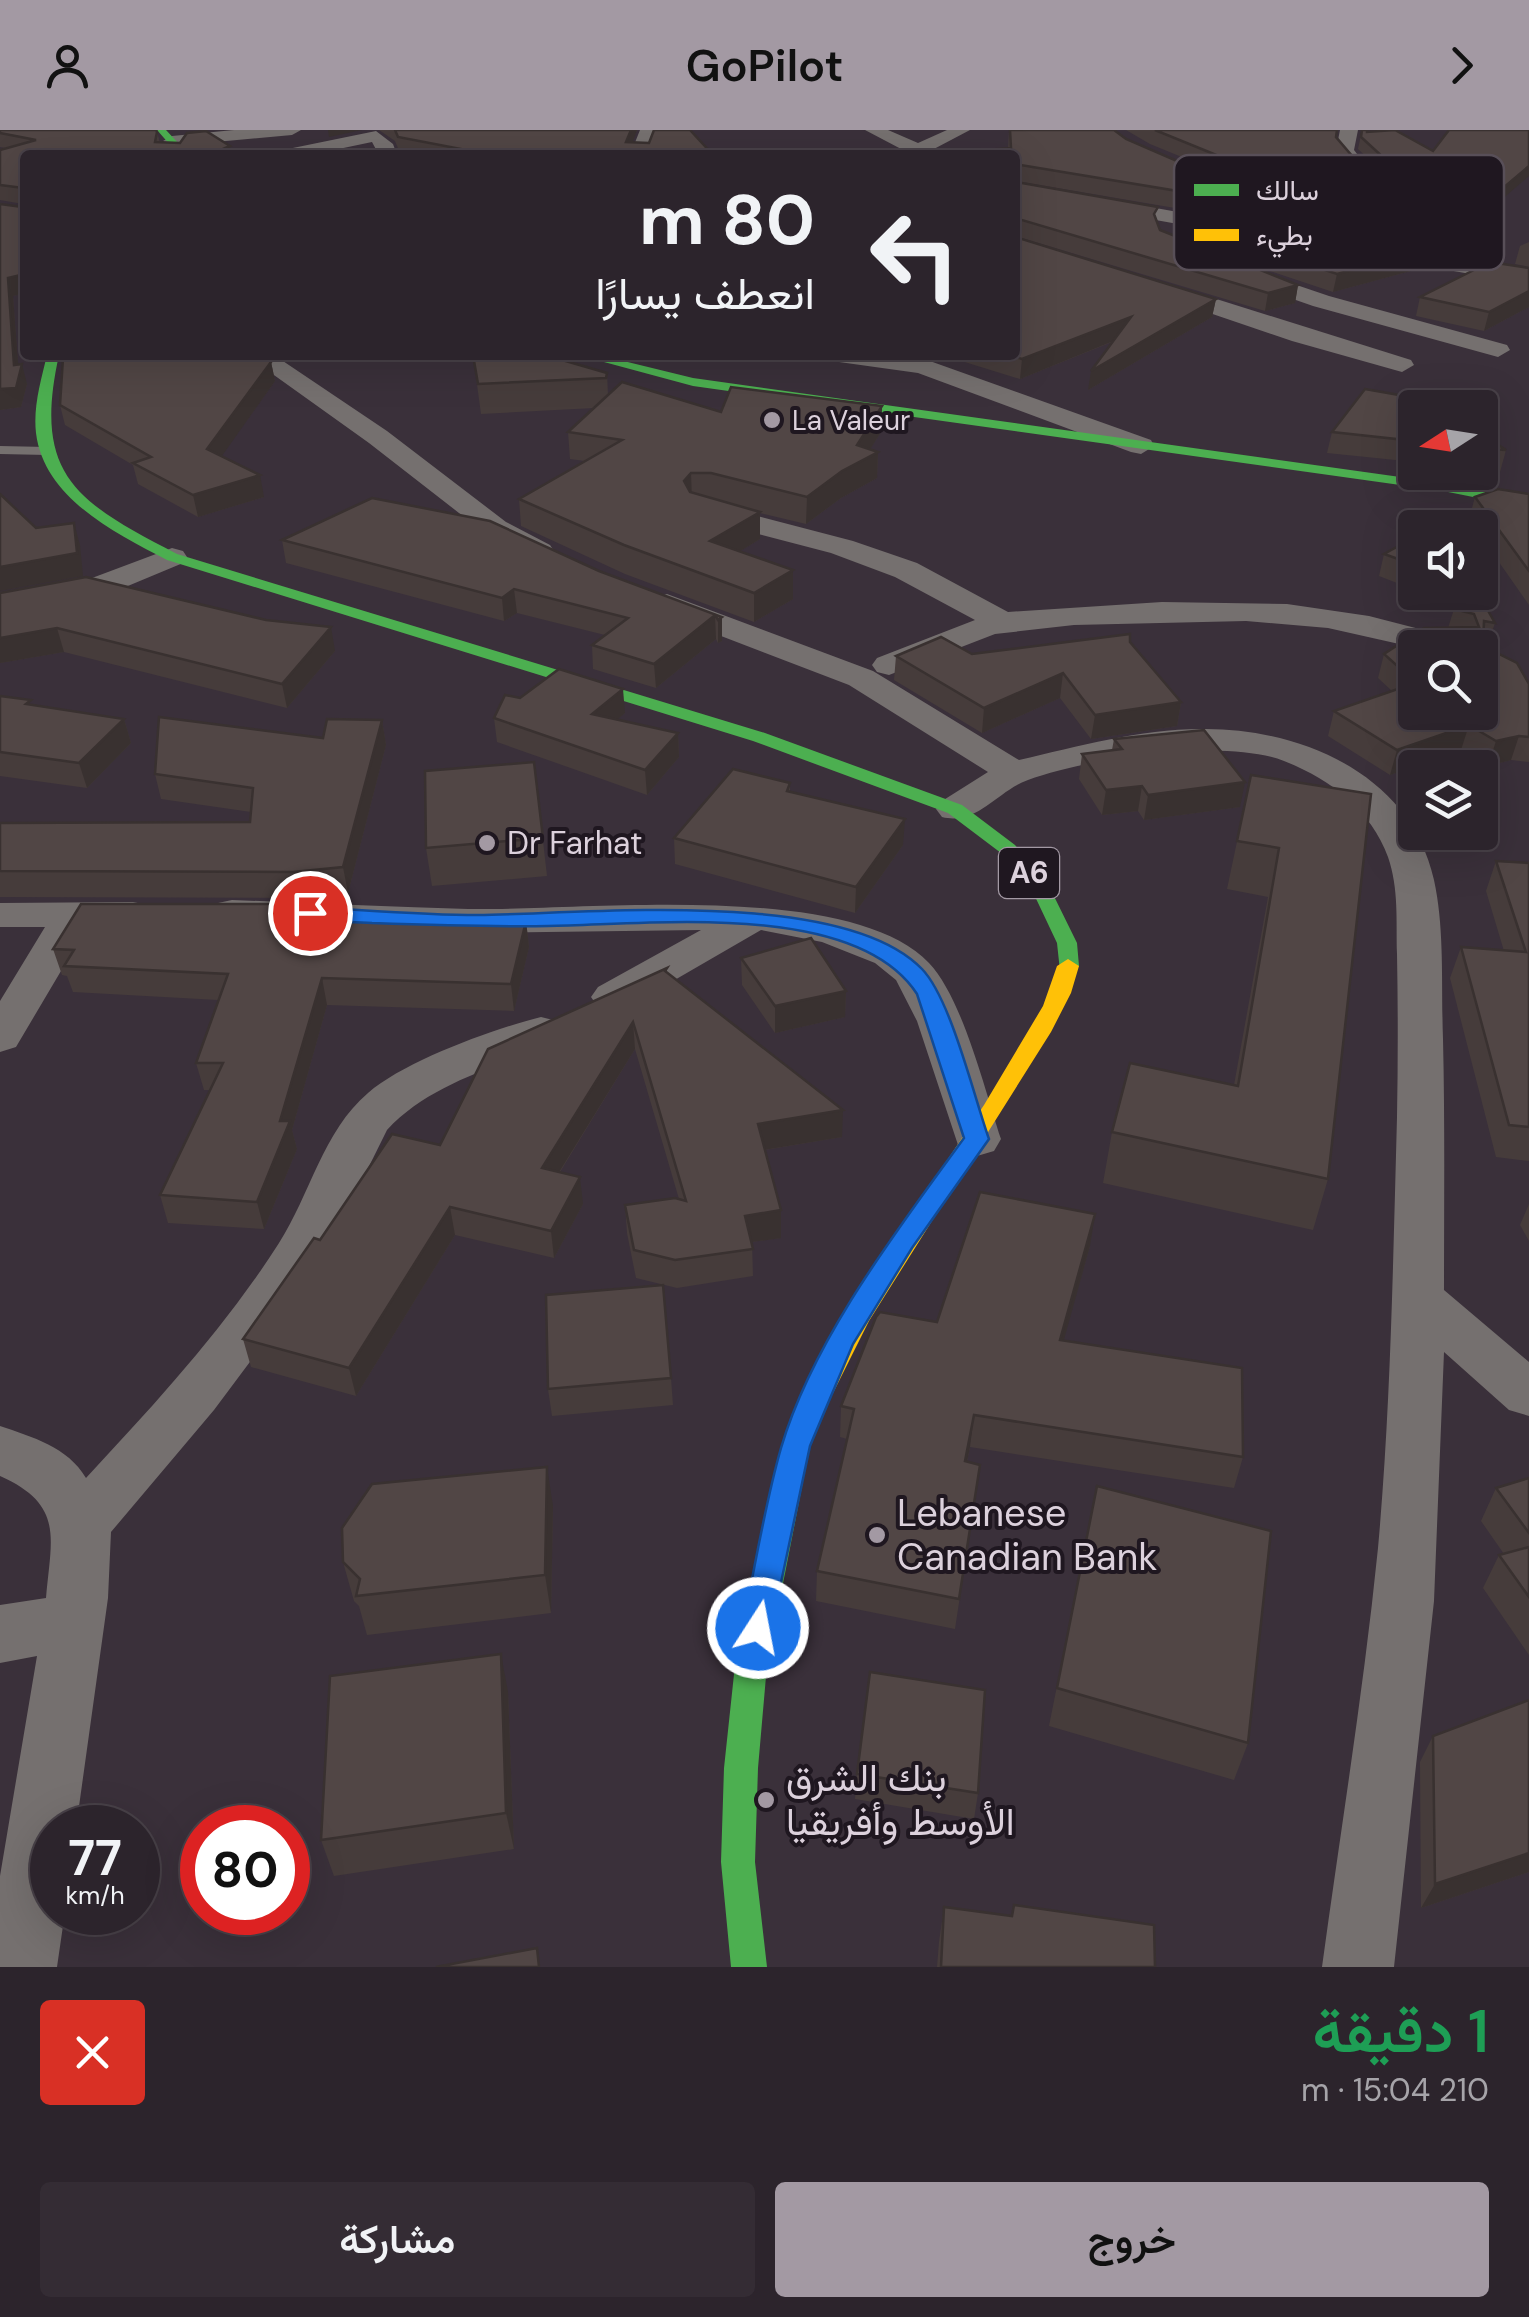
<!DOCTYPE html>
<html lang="ar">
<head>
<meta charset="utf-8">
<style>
  body { margin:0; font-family:"DM Sans",Vazirmatn,sans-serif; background:#342c34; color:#f1f3f6; direction:rtl; height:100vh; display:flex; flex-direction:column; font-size:38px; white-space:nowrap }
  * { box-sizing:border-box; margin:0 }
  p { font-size:32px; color:#a6a4a9 }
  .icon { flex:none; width:55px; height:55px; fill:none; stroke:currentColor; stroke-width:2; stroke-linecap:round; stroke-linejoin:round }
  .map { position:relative; height:1837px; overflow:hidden; direction:ltr }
  .details { display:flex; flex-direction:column; background:#2c242c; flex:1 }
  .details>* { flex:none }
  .top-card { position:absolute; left:20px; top:20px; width:1000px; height:210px; border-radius:10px; box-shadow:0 10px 40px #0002,0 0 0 2px #484148; direction:rtl; background:#2c242c; color:#f1f3f6; overflow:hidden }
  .needle { width:65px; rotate:258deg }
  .fabs { position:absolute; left:1398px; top:260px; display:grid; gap:20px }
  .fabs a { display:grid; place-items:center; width:100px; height:100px; border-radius:10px; background:#2c242c; box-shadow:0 10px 40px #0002,0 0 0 2px #484148; font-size:50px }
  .speed { position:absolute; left:30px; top:1675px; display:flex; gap:20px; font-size:50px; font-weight:700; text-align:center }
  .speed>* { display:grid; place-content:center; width:130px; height:130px; border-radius:50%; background:#2c242c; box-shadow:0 10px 40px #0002,0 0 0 2px #484148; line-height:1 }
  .speed small { font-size:25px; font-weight:400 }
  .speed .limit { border:15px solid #d22; background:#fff; color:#111 }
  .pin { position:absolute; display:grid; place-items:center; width:85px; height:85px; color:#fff; margin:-42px; border:5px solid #fff; border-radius:50%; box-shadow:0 2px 10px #0007 }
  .me { position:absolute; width:110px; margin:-55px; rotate:11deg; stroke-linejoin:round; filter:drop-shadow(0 0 8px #0008) }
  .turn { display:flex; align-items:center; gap:35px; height:210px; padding:0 40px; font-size:45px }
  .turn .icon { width:130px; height:130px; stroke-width:2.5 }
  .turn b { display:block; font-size:70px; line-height:85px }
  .round { display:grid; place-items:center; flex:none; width:105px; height:105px; border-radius:10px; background:#342c34 }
  .head { display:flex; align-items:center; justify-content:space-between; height:170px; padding:0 40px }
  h1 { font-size:60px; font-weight:600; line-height:75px; color:#1e9e55 }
  .primary-button { display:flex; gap:20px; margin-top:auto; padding:20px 40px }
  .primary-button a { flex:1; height:115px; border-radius:10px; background:#a399a3; color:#111; font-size:40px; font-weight:600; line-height:115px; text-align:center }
  .primary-button a+a { background:#342c34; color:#f1f3f6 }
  header { display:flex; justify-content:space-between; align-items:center; height:130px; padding:0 40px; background:#a399a3; color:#111; font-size:45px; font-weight:600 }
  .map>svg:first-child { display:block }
</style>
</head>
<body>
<header><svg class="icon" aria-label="forward" viewBox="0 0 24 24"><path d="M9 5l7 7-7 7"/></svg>GoPilot<svg class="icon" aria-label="person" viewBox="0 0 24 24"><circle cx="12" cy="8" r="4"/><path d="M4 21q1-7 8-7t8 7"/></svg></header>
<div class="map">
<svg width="1529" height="1837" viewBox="0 0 1529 1837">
  <rect width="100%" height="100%" fill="#3a303a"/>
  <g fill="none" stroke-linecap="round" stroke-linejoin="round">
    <polygon fill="#75706f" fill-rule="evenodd" points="0,316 47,317 54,321 47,325 0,324"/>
    <g fill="#75706f" fill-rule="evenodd">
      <polygon points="234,0 301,0 292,5 172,16 163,11 172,6"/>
      <polygon points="640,0 658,0 648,25 630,25"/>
      <polygon points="865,0 888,0 918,13 947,0 970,0 932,20 938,25 897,25 903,20"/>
      <path d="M1340,0H1358L1354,20L1364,33L1442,99L1466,131L1529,140V154L1355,124L1351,120L1355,116L1362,114L1442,127C1414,85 1366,62 1336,20Z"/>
      <polygon points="376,1 393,14 397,25 379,25 372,12 310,25 274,25 283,20"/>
      <polygon points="1015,53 1240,93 1250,99 1240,105 1015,65"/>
      <polygon points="1241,136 1329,166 1507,215 1510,220 1498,227 1313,176 1233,148 1230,143"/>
      <polygon points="1156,150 1411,230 1414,235 1402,242 1292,211 1148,162 1145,157"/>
      <polygon points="246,225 274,225 387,301 506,392 550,415 554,421 550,427 528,427 486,404 369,313"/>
      <polygon points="827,225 913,225 1151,310 1154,316 1141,324 1131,322 918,243 839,232"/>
      <polygon points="703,372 853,411 917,433 1008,482 1162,472 1287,474 1369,486 1466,511 1470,518 1417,518 1328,498 1246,491 1074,495 995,504 889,545 877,542 872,535 877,528 975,490 895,447 831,423 693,387 689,381 693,375"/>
      <polygon points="172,418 183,421 187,427 183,433 111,463 0,485 0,465 92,448"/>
      <path d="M667,464L873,541L1019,630C1080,616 1143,598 1206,599C1304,599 1411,646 1434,750C1445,800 1441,858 1443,909C1445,993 1444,1077 1444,1160L1529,1232V1286L1509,1280L1444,1222L1434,1471L1394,1837H1322C1341,1697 1364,1558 1378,1418C1391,1274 1393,1130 1397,987C1398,932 1398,878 1397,824C1396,791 1399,759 1388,727C1371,680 1330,649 1284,631C1226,608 1087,628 1028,650C997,661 977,696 942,687L936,679L942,671L988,642L849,555L656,481L651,474L656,467Z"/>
      <path d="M232,770C311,773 390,777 468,779C580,781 849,749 929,833C963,869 985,961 1001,1009L994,1021L977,1026L960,1021L917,891L896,850L875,833L822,812L761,800L628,877L613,881L598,877L591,867L598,857L701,800L471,803L218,791L212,782L218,773Z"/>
      <polygon points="133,772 147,775 153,784 147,793 87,797 16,917 0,922 0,871 45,797 0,797 0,773"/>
      <path d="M541,887L557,891L563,901L557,911C499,937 431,952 387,1000L333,1109L291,1177L214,1280L111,1402L108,1468L76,1698H52V1782H65L57,1837H0V1746L37,1526L0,1533V1475L46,1468C51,1408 65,1375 0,1346V1296C32,1307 68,1317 86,1348C155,1274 225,1198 279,1113C310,1065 323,1001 368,963C405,931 493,899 541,887Z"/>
    </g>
    <g fill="#4caf50" fill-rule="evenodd">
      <polygon points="157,0 166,0 179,14 177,25 167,25 171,16"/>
      <path d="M47,225H59C32,346 77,372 177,424L765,603L962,675L1015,715L1047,752L1077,813L1079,836L1068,843L1060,841L1057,813L1031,758L1001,723L948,683L753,611L167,430C115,403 44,368 36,303C33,277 41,250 47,225Z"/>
      <polygon points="578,225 599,225 693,248 1443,353 1529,370 1529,378 1443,361 693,256"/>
      <polygon points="815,1260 825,1263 829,1271 810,1316 767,1535 758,1638 755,1732 767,1837 731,1837 721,1732 724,1638 735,1535 782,1316 805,1263"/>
    </g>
    <polygon fill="#ffc107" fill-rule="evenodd" points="1068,829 1079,836 1071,863 1051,902 869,1191 825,1279 815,1282 805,1279 801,1271 850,1176 984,975 1043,876 1057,836"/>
  </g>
  <g fill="#463c3b">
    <polygon points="0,0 157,2 160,13 230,16 25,25 25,163 13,166 18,235 27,254 21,277 0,280 0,74 23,77 23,74 0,70 0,20 6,18 0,17"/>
    <polygon points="379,0 637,0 632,12 713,25 413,25 400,23 395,11"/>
    <polygon points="1009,0 1114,0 1126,9 1207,44 1437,104 1433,122 1016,51 1016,52 1156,90 1160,100 1298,155 1295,173 1265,181 1015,106 1015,107 1216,169 1212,187 1088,260 1112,212 1020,249 942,225 1015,225 1015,25 1008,19"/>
    <polygon points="1126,0 1337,0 1336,7 1365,41 1397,67 1394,84 1228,46 1150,14"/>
    <polygon points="1362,0 1433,21 1529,0 1455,110 1358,19"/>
    <polygon points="1182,85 1423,121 1418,139 1333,162 1258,137 1179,102"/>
    <polygon points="1529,112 1529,137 1515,134 1520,116"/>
    <polygon points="1529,138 1529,177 1484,201 1416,186 1420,167"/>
    <polygon points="473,225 607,243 608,265 721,282 882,276 881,302 870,319 878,322 877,348 841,368 806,394 760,383 760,409 740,421 793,469 754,492 625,444 521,396 519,369 585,331 570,329 568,302 594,278 481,284"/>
    <polygon points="271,232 275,251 221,326 264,367 198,387 138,354 133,335 65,295 60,275"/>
    <polygon points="1415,278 1415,332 1327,323 1332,302"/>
    <polygon points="1480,303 1506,320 1500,342 1480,339"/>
    <polygon points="1529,364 1529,475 1480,405 1480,398 1475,398 1469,389 1475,367"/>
    <polygon points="1415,407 1415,460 1379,446 1384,424"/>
    <polygon points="282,410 599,441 722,487 722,511 718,513 716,509 656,558 593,539 592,515 605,505 517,483 504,491 286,433"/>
    <polygon points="1421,462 1473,462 1472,467 1495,493 1487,516 1483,516 1529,554 1529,632 1511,630 1488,636 1461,620 1390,645 1328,606 1334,581 1392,561 1378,548 1384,524 1448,498 1454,479 1458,476"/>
    <polygon points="0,463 335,521 287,578 64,522 0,533"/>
    <polygon points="1130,512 1181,572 1177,596 1091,609 1060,568 982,603 894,550 896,526 972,524"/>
    <polygon points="0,566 32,575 124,589 131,613 87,658 0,646"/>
    <polygon points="520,568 625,583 617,589 678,603 679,627 647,665 497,612 494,588"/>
    <polygon points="382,590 386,615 348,763 298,768 0,767 0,693 250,692 251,682 161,669 155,644 323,608"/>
    <polygon points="1114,609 1240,677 1144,690 1138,681 1102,685 1079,649 1082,624 1112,620"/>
    <polygon points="534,632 547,746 432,756 426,718"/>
    <polygon points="1251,645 1371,664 1328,1049 1313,1100 1103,1053 1112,1002 1234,955 1268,767 1227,759"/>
    <polygon points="790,653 790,661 903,715 855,783 675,734 674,708"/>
    <polygon points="1496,731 1529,733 1529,1031 1496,1027 1450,848 1461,817 1504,821 1486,761"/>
    <polygon points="292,784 526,791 529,817 514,881 327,875 292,1000 297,1019 264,1099 168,1093 160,1065 210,960 204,960 196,933 218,870 73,862 67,846 62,845 53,819"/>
    <polygon points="741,828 846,861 845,887 775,903 742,855"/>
    <polygon points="667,838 667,843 842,1007 765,1020 781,1108 752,1112 753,1146 677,1158 636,1148 627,1103 625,1075 679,1069 635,919 560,1042 583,1074 554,1128 455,1105 356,1266 251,1237 243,1209 320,1110"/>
    <polygon points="1529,1074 1529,1111 1520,1095"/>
    <polygon points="1090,1116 1063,1211 1243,1327 1234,1358 970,1317 967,1332 980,1335 955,1499 816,1471 817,1441 847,1309 840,1307 841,1276 937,1192"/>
    <polygon points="671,1248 673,1275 552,1286 548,1259"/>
    <polygon points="1529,1348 1529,1525 1483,1458 1499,1425 1504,1424 1481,1391 1496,1358"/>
    <polygon points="1097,1356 1248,1613 1234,1650 1049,1596"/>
    <polygon points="553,1376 551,1483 367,1505 359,1476 354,1471 343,1432"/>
    <polygon points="508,1562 514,1719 334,1746 321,1710"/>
    <polygon points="1433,1606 1529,1742 1421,1778 1420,1632"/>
    <polygon points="857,1644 978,1663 974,1689 855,1669"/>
    <polygon points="944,1777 1011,1786 1155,1837 937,1837 939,1812"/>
  </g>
  <g fill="#393130">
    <polygon points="328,0 362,0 329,7"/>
    <polygon points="631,0 637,0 628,25 626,12"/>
    <polygon points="230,16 231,25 209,25"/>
    <polygon points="1529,36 1529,46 1455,110 1458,96"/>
    <polygon points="1423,121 1418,139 1333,162 1337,144"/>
    <polygon points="25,144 25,163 13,166 19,245 22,234 27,254 21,277 0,280 0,259 14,235 8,148"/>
    <polygon points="1298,155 1295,173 1265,181 1268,163"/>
    <polygon points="1529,161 1529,177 1484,201 1489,182"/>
    <polygon points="1216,169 1212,187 1088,260 1091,241"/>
    <polygon points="1131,187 1128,205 1020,249 1022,229"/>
    <polygon points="271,232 275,251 212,340 207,319"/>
    <polygon points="882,276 881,302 864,329 878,322 877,348 841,368 806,394 807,367 857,315"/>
    <polygon points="691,343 692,370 684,351"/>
    <polygon points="260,345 264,367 198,387 193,365"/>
    <polygon points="760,382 760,409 711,439 710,411"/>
    <polygon points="74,393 80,415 83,446 0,461 0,437"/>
    <polygon points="793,440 793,469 754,492 754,463"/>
    <polygon points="514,459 517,483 504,491 502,468"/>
    <polygon points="715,485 716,509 656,558 654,534"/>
    <polygon points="722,487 722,511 718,513 718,490"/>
    <polygon points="331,497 335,521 287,578 282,554"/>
    <polygon points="57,498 64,522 0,533 0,508"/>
    <polygon points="1063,543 1060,568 982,603 984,578"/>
    <polygon points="623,559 625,583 594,609 592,584"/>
    <polygon points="1181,572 1177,596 1091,609 1095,585"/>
    <polygon points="124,589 131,613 87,658 79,633"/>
    <polygon points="382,590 386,615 348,763 343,737"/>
    <polygon points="1469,595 1461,620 1390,645 1397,620"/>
    <polygon points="678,603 679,627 647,665 645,640"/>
    <polygon points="1519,606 1511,630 1488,636 1496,611"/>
    <polygon points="1245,652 1240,677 1144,690 1148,665"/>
    <polygon points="1142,656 1138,681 1102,685 1106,660"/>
    <polygon points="905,689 903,715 855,783 856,757"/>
    <polygon points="526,791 529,817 514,881 511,854"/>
    <polygon points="322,848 327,875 292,1000 297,1019 264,1099 257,1072"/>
    <polygon points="846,861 845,887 775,903 775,876"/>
    <polygon points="633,892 635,919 545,1065 542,1038"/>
    <polygon points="843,980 842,1007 758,1021 758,994"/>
    <polygon points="580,1047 583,1074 554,1128 551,1101"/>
    <polygon points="450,1077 455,1105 356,1266 349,1238"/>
    <polygon points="781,1080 781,1108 745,1113 745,1086"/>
    <polygon points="1095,1084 1090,1116 1055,1242 1060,1210"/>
    <polygon points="974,1285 970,1317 961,1362 965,1331"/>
    <polygon points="547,1337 553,1376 551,1483 545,1445"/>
    <polygon points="501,1524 508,1562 514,1719 506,1683"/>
    <polygon points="1529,1723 1529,1742 1421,1778 1435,1754"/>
  </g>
  <g fill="#514645" stroke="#393130" stroke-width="2.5">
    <polygon points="0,0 156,0 157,2 155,12 180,13 187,3 206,1 230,16 209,25 25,25 25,144 8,148 14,235 22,234 16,258 0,259 0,74 23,77 24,58 0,55 0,20 36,10 0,3"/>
    <polygon points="395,0 631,0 626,12 649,13 654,0 690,0 713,25 492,25 398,7"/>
    <polygon points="1010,0 1114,0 1126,9 1207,44 1303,69 1427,92 1437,104 1015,34 1015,25 924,25 1011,18"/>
    <polygon points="1155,0 1337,0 1336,7 1365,41 1397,67 1231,31"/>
    <polygon points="1362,0 1367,0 1367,2 1395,0 1433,21 1449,0 1529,0 1529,36 1458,96 1361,7"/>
    <polygon points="1015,45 1016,52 1158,77 1154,84 1160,100 1298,155 1268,163 1015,88"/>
    <polygon points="1186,81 1423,121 1337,144 1261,119 1182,85"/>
    <polygon points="1015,100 1015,107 1216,169 1091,241 1131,187 1022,229 1008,225 1015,225"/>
    <polygon points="1490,132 1529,138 1529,161 1489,182 1420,167"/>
    <polygon points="87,225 262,225 271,232 207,319 260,345 193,365 133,333 151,327 60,275 63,228"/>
    <polygon points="473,225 545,225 607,243 606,248 478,254"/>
    <polygon points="622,252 721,282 731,257 882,276 857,315 878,322 842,341 807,367 711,343 691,343 684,351 690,362 760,382 710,411 793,440 754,463 624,415 519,369 622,310 568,302"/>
    <polygon points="1365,259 1433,271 1442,278 1415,278 1415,311 1332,302"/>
    <polygon points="1480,303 1506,320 1480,318"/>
    <polygon points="1498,359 1529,364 1529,441 1475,367"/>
    <polygon points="0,364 36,398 74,393 77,423 0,437"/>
    <polygon points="372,368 490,391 599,441 722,487 718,490 715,485 654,534 592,515 628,488 514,459 502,468 282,410"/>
    <polygon points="1415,407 1415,435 1384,424"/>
    <polygon points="86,447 266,490 331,497 282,554 57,498 0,508 0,463"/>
    <polygon points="1478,463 1495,493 1484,491 1483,516 1517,533 1529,554 1529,607 1519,606 1496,611 1469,595 1397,620 1334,581 1415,553 1415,582 1480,582 1480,518 1415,518 1415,552 1384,524 1424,498 1479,497 1474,484 1454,479"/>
    <polygon points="1130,504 1130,512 1181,572 1095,585 1063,543 984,578 896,526 941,507 972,524"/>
    <polygon points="559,539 623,559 592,584 678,603 645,640 494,588 505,565 520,568"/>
    <polygon points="0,566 31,570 26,574 124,589 79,633 0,622"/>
    <polygon points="159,587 323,608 327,589 382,590 343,737 293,742 0,741 0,693 250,692 253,658 155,644"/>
    <polygon points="1204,600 1245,652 1148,665 1142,656 1106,660 1082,624 1122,619 1114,609"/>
    <polygon points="534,632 543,708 426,718 425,641"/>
    <polygon points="733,639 790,653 787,661 905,689 856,757 674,708"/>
    <polygon points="1251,645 1371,664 1328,1049 1112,1002 1130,933 1238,956 1279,718 1237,711"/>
    <polygon points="1496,731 1529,733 1529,997 1509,995 1461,817 1526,822"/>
    <polygon points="81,774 290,774 290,784 526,791 511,854 322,848 280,991 290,991 257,1072 160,1065 223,933 196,933 228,844 64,836 74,820 53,819"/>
    <polygon points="811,808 846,861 775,876 741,828"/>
    <polygon points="667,838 665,841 843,980 758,994 781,1080 745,1086 753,1119 675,1130 634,1120 625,1075 675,1068 686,1071 633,892 542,1038 580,1047 551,1101 450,1077 349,1238 243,1209 314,1108 320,1110 392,1004 440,1015 488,919"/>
    <polygon points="980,1062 1095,1084 1060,1210 1242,1238 1243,1327 974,1285 965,1331 980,1335 959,1469 817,1441 854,1279 841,1276 876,1187 880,1182 937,1192"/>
    <polygon points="663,1155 671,1248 548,1259 546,1165"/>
    <polygon points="547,1337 545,1445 356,1466 360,1449 343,1432 342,1398 372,1354"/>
    <polygon points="1529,1348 1529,1403 1496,1358"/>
    <polygon points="1097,1356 1271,1401 1248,1613 1057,1558"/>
    <polygon points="1529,1417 1529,1467 1499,1425"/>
    <polygon points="501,1524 506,1683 321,1710 330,1546"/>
    <polygon points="870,1542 985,1560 978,1663 857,1644"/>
    <polygon points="1529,1570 1529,1723 1435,1754 1433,1606"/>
    <polygon points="1014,1775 1154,1795 1155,1837 941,1837 944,1777 1012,1786"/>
    <polygon points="537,1818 539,1837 436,1837"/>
  </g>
  <path fill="#1a73e8" stroke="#114b97" stroke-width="2.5" d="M310,777C366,780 422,785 478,785C588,784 843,757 922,839C951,869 974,967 989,1009L912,1118L853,1214L810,1316L769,1509L758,1513L747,1509L742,1498C755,1439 764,1377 781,1318C813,1209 898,1099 964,1008L917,864C855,769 648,795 548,796C489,797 430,795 372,793C349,791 325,793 303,788L300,783L303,779Z"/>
  <g fill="#a399a3" stroke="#1f1720" stroke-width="4">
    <circle cx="772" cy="290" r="10"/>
    <circle cx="487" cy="713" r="10"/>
    <circle cx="877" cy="1405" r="10"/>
    <circle cx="766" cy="1670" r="10"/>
  </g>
  <g text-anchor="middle" stroke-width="8" stroke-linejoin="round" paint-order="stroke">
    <g font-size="28" fill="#dcd1dc" stroke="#1f1720" text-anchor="start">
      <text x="792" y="300">La Valeur</text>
    </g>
    <rect fill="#1f1720" stroke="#a399a4" stroke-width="2.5" x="999" y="718" width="60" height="50" rx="8"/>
    <g font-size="30" font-weight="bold" fill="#dcd1dc">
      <text x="1029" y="753">A6</text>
    </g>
    <g font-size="32" fill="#dcd1dc" stroke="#1f1720" text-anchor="start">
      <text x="507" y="724">Dr Farhat</text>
    </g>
    <g font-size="38" fill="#dcd1dc" stroke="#1f1720" text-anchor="start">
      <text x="897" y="1396">Lebanese<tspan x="897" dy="44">Canadian Bank</tspan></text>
      <text x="786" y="1661">بنك الشرق<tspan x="786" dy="44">الأوسط وأفريقيا</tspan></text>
    </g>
  </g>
  <rect x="1174" y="25" width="330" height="115" rx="15" fill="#1f1720" stroke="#584f58" stroke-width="2.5"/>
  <rect x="1194" y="54" width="45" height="12" fill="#4caf50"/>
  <rect x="1194" y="99" width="45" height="12" fill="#ffc107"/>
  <g font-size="28" fill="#dcd1dc">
    <text x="1256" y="70">سالك</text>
    <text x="1256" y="115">بطيء</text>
  </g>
</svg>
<div class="fabs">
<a><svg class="needle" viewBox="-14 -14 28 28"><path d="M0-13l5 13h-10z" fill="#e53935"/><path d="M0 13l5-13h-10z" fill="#a6a4a9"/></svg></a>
<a><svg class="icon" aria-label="sound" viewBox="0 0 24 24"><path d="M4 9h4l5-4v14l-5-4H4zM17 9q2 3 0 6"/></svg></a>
<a><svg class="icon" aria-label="search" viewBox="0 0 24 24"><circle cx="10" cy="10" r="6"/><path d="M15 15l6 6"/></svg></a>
<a><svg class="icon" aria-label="layers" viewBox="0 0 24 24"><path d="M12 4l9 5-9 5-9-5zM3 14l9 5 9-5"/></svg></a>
</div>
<div class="speed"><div>77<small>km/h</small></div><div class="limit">80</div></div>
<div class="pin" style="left:310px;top:783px;background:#d93025"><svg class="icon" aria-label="arrive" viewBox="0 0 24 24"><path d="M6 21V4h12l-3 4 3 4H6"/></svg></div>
<svg class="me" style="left:758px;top:1498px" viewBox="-20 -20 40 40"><circle r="17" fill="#1a73e8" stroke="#fff" stroke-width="3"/><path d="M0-11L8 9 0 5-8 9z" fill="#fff"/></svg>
<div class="top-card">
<div class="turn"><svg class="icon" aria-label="left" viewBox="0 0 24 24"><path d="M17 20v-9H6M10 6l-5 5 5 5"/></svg><div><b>80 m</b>انعطف يسارًا</div></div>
</div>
</div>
<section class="details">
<div class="head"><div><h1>1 دقيقة</h1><p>210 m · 15:04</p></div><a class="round" style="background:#d93025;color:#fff"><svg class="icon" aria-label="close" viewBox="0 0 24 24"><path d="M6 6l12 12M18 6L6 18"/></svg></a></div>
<div class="primary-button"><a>خروج</a><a>مشاركة</a></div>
</section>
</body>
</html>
